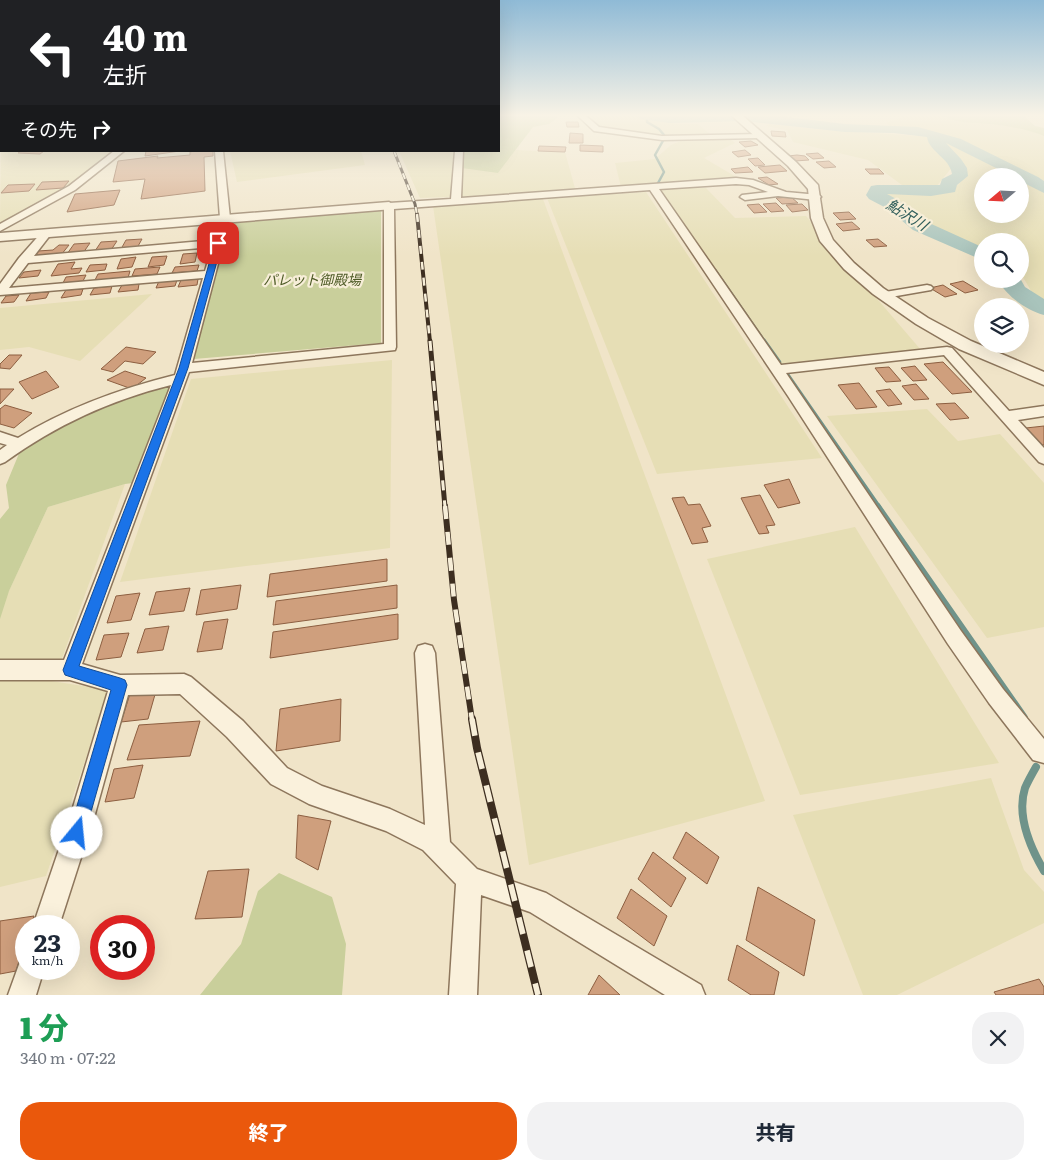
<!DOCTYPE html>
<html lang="ja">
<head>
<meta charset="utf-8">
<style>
  body { margin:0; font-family:Literata,"Noto Sans JP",serif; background:#f2f2f3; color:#1f2937; height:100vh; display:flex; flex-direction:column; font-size:19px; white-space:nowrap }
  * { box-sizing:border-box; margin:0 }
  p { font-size:16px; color:#747a83 }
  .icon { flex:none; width:28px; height:28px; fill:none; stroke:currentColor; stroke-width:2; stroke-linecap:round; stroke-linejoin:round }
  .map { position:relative; height:995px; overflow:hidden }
  .drawer { display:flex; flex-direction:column; background:#fff; flex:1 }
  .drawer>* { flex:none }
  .banner { position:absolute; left:0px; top:0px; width:500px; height:152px; box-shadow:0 5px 20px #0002; background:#202124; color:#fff; overflow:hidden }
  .needle { width:32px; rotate:251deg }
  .controls { position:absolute; left:974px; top:168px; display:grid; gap:10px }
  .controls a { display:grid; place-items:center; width:55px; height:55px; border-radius:50%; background:#fff; box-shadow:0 5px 20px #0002; font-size:25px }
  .speed { position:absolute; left:15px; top:915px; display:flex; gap:10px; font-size:25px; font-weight:700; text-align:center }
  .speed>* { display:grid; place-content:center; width:65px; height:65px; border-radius:50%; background:#fff; box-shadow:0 5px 20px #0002; line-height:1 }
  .speed small { font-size:12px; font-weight:400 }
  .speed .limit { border:8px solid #d22; background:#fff; color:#111 }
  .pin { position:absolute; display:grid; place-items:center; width:42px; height:42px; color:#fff; margin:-21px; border-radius:10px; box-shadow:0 2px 8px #0006 }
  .me { position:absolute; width:55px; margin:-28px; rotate:17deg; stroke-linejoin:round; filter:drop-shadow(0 0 4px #0008) }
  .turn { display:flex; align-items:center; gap:18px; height:105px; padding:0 20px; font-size:22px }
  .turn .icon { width:65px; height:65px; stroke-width:2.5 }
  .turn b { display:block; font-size:35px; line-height:42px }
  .then { display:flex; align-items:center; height:48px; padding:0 20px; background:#0003; gap:10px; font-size:19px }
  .round { display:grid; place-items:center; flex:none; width:52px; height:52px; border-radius:20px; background:#f2f2f3 }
  .headline { display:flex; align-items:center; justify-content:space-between; height:85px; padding:0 20px }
  h1 { font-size:30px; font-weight:800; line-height:38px; color:#1e9e55 }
  .primary-button { display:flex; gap:10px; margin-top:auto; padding:10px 20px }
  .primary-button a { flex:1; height:58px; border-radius:20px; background:#ea580c; color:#fff; font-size:20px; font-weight:800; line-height:58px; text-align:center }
  .primary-button a+a { background:#f2f2f3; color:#1f2937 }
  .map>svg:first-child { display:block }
</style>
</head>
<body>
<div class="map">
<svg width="1044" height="995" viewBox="0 0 1044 995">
  <rect width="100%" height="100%" fill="#f0e4c8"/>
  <g fill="#e6deb5">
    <polygon points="585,116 634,116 678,124 698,124 710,134 730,139 735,143 704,158 738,178 621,187 615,163 655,159 671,145 683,140 594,125"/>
    <polygon points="906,116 938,116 964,122 988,123 1023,128 1044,136 1044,181 957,139 923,131 894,129 886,123"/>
    <polygon points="770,124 814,129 934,137 935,139 939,138 970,149 1015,176 982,176 982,214 1020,214 1020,179 1044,193 1044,303 1034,296 1020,272 1020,241 982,241 982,251 927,226 885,197 882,192 891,190 935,193 948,191 959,184 964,170 936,142 953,166 936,187 906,188 868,160 793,142 787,130 766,126"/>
    <polygon points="1,136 1,151 122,151 79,186 0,227"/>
    <polygon points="515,150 565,152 576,192 420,198 399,151 456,151 498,173"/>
    <polygon points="230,151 361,151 365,165 237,182"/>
    <polygon points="657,188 706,188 735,218 806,216 921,350 780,366"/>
    <polygon points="646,192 822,458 657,474 547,198"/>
    <polygon points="543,199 765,801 529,865 433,206"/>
    <polygon points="152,294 80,361 29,347 0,350 0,308"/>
    <polygon points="392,360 390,548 120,582 191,379"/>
    <polygon points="927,409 958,441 1000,434 1044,483 1044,627 987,638 827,416"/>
    <polygon points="125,484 56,675 0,666 0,610 48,507"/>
    <polygon points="855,527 999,763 800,795 707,559"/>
    <polygon points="0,673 109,690 46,876 0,887"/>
    <polygon points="991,778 1024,870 1044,892 1044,923 897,995 863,995 793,815"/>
  </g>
  <g fill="#c9cf9b">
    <polygon points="499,116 559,116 549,124 533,127 498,173 462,168 463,151 499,151"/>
    <path d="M943,116H1024L1035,126L1044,128V136C1026,129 1009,126 990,124C974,122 957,124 943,116Z"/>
    <polygon points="381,205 381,343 194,359 229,218"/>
    <polygon points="180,378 141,482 125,484 48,507 9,591 0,619 0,519 9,508 6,485 25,439 123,394"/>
    <polygon points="279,873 332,897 346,944 342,995 200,995 241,944 258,891"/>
  </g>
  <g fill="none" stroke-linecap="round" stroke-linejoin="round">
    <g stroke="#6f938a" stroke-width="2.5">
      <polyline points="647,117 647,122 659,129 664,135"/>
      <polyline points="657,185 664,172 655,155 664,139"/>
    </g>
    <polyline stroke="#6f938a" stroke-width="3" points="715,270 765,342"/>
    <g stroke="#6f938a" stroke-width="4.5">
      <polyline points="764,341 779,362"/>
      <polyline points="786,373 879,507"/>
    </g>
    <polyline stroke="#6f938a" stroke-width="5.5" points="878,506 1025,717"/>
    <path stroke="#6f938a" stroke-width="8" d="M1036,767C1032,774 1028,781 1025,788C1016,816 1030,847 1044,871"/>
    <g fill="#a9c4bc" fill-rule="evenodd">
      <path d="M638,116H779L845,124L918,127L961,139L1038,177L1044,181V193L1020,181V176H1012L946,143L961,159L967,168L968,176L957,185L955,192L931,196L887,194L900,201L927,222L982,247V260L913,230L888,209L869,199L866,195L871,186L877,185H940L942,179L952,174C950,158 929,152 927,137L894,133L845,132L744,121L670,123L640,119Z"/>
      <path d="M997,279L1021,280L1025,287L1044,299V315C1025,310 1006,295 997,279Z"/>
    </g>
  </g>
  <g fill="#cf9f7d" stroke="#8d5f41">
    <polygon points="566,122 578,122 579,127 567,127"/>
    <polygon points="771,131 785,132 786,137 772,136"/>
    <polygon points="570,133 583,134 583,143 569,143"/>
    <polygon points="751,141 758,145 745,147 739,142"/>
    <polygon points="580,145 603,146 603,152 580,151"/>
    <polygon points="539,146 566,147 565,152 538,151"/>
    <polygon points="745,150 751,155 738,157 732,152"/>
    <polygon points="21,151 44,151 40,154 18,153"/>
    <polygon points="146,151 180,151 145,156"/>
    <polygon points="213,151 213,156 204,157 205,191 141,199 145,179 113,182 118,161 158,156 157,158 190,155 190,152 195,151"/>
    <polygon points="818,153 824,158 813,159 806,154"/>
    <polygon points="797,155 805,156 809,160 795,161 788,156"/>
    <polygon points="758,158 765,165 755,166 748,159"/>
    <polygon points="829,161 836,167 824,168 816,162"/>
    <polygon points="780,165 787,171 765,173 758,167"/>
    <polygon points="748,167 753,172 735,173 731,169"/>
    <polygon points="865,169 879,169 884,174 870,174"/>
    <polygon points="767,177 778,184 769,185 758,178"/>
    <polygon points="69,181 63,188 36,190 42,182"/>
    <polygon points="35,184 29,191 1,193 8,185"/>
    <polygon points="120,190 114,205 67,212 75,194"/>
    <polygon points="791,197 798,203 782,204 776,198"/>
    <polygon points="776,203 784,211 771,212 763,204"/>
    <polygon points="759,204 767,212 754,213 747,205"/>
    <polygon points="802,204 808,210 792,212 786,205"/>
    <polygon points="849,212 856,219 840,220 833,213"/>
    <polygon points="852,222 860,229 843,231 836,224"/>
    <polygon points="142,239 137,248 121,249 126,240"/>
    <polygon points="878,239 887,246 874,247 866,240"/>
    <polygon points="117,241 111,250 95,251 101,242"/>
    <polygon points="90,243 83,253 67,254 74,244"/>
    <polygon points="59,245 69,245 61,255 33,257 38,251 53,250"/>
    <polygon points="197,253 195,262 180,264 183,254"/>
    <polygon points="167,256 164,265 148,267 152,257"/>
    <polygon points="136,257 132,267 117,269 121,259"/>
    <polygon points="75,262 71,269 82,268 79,273 51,276 58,264"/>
    <polygon points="107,264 105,270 86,272 90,265"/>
    <polygon points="199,265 197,271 172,273 175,267"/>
    <polygon points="160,267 157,274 132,276 135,269"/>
    <polygon points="41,270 38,276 19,278 24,272"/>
    <polygon points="130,271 128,278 95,280 98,274"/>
    <polygon points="86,275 83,281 63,283 66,277"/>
    <polygon points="198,279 197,285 178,287 181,280"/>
    <polygon points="177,280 175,286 156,288 159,281"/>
    <polygon points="963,281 978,290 965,293 950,284"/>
    <polygon points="139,284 138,290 118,292 122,285"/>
    <polygon points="943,285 957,294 945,297 930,288"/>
    <polygon points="112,286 110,293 90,295 94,288"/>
    <polygon points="83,289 81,295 61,298 66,290"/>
    <polygon points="49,292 46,298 26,301 31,293"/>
    <polygon points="19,295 14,302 1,303 6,296"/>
    <polygon points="126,347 156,352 143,364 125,361 113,372 101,369"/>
    <polygon points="9,355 22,355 10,369 0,368 0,364"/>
    <polygon points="943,362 972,392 952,394 924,364"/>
    <polygon points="915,366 927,380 913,381 901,368"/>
    <polygon points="889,367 901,381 886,382 875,368"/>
    <polygon points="46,371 59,387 32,399 19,382"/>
    <polygon points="125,371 146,378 132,389 107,380"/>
    <polygon points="859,383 877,407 856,409 838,385"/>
    <polygon points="916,384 929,399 914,400 902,386"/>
    <polygon points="0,389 14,389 0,404"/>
    <polygon points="890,389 902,404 888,406 876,391"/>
    <polygon points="955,403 969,418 950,420 936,404"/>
    <polygon points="5,405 32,413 14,428 0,424 0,409"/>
    <polygon points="1044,426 1044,445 1042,445 1026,428"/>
    <polygon points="789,479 800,503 778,508 764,485"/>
    <polygon points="760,495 775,525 766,526 769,533 759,534 741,498"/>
    <polygon points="684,497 688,505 700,504 711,526 702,528 708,542 692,544 672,498"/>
    <polygon points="387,559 387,581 267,597 270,574"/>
    <polygon points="241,585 237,609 196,615 201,590"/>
    <polygon points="397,585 397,608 273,625 276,601"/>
    <polygon points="190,588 184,611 149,615 156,592"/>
    <polygon points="140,593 131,620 107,623 116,596"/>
    <polygon points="398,614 398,639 270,658 273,632"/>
    <polygon points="228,619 222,649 197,652 204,622"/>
    <polygon points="169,626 163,650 137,653 145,629"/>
    <polygon points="129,633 121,657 96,660 104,635"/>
    <polygon points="156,691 148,719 121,722 130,694"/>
    <polygon points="341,699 340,741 276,751 280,709"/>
    <polygon points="200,721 190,756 127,760 139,725"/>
    <polygon points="143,765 134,798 105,802 114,769"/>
    <polygon points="298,815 331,821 318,870 296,858"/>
    <polygon points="686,832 719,857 707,884 673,858"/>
    <polygon points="653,852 686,878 671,907 638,879"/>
    <polygon points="249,869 242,917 195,919 208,871"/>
    <polygon points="758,887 815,920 804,976 746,940"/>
    <polygon points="631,889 667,916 654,946 617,918"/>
    <polygon points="34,916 31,926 26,926 26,940 16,971 0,974 0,921"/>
    <polygon points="737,945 779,972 774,995 751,995 728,980"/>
    <polygon points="599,975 620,995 588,995"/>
    <polygon points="1039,979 1044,987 1044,995 996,995 994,992"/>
  </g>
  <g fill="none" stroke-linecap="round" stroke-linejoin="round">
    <g stroke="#8d765c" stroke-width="3">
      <g id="minor">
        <polygon points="578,116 586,116 599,127 662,136 759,134 763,136 759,138 662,140 594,131"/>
        <polygon points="114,151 124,151 75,190 0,231 0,224 69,186"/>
        <path d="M215,151H223L230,218L192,363L384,344V206L389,203L451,199L455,151H463L461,198L736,178L753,180L786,192L819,195L821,197L816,200L778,196L745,200L740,197L742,195L768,192L749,185L736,184L659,189L781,365L947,347L952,348L1009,411L1044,406V416L1018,420L1044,448V464L1039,462L944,355L786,373L961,631L1003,689L1044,739V763L1033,760L989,703L948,644L788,396L650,190L394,209L396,347L395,350L189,372L82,664L120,675L184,674L191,677L243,721L287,768L322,786L390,809L425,825L415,653L418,646L425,644L432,646L435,653L450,842L477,869L546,893L701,985L705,995H665L530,912L481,895L477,995H449L456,884L423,850L386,831L309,804L271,784L227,737L180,694L128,695L95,814L59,926H33L71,814L108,691L70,680H0V660H64L171,385C111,400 56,425 5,462L0,464V450L7,445L0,443V432L18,438C67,408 119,389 175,375L203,278L0,295V284L19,258L42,232L46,231L51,234L34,256L214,240L220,218ZM212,247L205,271L9,288L28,263Z"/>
        <polygon points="927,285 931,286 933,288 931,290 885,298 879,295 885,292"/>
        <polygon points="26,957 26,969 44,969 36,995 8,995 21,959"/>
      </g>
    </g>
    <g stroke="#8d765c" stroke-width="3">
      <g id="tertiary">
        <polygon points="732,116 743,116 796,162 818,185 823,218 833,240 854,263 883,288 928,318 971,341 1044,372 1044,385 959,349 916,324 873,294 844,269 820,241 811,218 808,189 788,166"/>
        <rect x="0" y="129" width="1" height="6"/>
        <polygon points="389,202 395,206 393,209 0,241 0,233"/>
      </g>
    </g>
    <use href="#minor" fill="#faf1dc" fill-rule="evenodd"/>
    <use href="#tertiary" fill="#faf1dc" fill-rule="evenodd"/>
    <g stroke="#3d2e20" stroke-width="3">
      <polyline id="rail-far4" points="394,151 415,204 417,215"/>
    </g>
    <g stroke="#3d2e20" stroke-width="4">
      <polyline id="rail-far3" points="417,214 430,342"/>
    </g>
    <g stroke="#3d2e20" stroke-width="5">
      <polyline id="rail-far2" points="430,341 445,507"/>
    </g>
    <g stroke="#3d2e20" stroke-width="6">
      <polyline id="rail-far1" points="445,506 454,600 472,720"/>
    </g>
    <g stroke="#3d2e20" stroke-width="8">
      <polyline id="rail" points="472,719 477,748 538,995"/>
    </g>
    <use href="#rail-far4" stroke="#f7eed8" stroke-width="2" stroke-dasharray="6" stroke-linecap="butt"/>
    <use href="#rail-far3" stroke="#f7eed8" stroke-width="2.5" stroke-dasharray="8" stroke-linecap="butt"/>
    <use href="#rail-far2" stroke="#f7eed8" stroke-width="3" stroke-dasharray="10" stroke-linecap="butt"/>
    <use href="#rail-far1" stroke="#f7eed8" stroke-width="4.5" stroke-dasharray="13" stroke-linecap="butt"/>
    <use href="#rail" stroke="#f7eed8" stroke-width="5.5" stroke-dasharray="17" stroke-linecap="butt"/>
  </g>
  <linearGradient id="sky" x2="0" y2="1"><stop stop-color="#8fbad6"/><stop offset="0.45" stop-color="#f8f3e6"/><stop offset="1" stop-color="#f8f3e6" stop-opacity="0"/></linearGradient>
  <rect width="1044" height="256" fill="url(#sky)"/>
  <polygon fill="#1a73e8" stroke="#114b97" points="218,241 222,243 188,368 79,666 120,678 125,680 127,685 85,833 83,839 77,842 71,839 69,833 111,690 65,675 63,670 179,368 215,243"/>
  <g text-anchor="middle" stroke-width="4.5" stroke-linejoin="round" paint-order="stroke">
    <g font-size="14" font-style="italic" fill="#4d5a26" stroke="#f7eed8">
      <text x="312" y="285">パレット御殿場</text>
    </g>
    <g font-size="15" font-style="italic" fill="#2f5d5a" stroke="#f7eed8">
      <text transform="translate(907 215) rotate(32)" y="5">鮎沢川</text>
    </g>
  </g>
</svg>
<div class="controls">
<a><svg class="needle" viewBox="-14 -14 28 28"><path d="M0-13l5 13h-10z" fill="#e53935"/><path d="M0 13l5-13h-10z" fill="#747a83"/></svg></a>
<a><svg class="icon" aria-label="search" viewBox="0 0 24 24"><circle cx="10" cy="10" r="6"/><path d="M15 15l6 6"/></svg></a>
<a><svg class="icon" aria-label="layers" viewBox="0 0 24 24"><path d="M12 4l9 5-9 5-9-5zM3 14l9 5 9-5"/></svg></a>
</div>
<div class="speed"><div>23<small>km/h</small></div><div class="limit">30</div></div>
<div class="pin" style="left:218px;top:243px;background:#d93025"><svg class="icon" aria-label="arrive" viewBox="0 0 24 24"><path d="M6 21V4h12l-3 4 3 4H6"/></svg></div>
<svg class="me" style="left:77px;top:833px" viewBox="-20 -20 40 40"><circle r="19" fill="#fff"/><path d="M0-13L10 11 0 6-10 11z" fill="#1a73e8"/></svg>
<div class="banner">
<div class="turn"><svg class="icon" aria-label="left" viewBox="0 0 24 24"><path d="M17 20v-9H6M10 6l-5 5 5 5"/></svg><div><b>40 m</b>左折</div></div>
<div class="then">その先<svg class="icon" aria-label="right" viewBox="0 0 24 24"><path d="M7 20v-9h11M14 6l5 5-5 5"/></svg></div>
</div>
</div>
<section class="drawer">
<div class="headline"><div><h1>1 分</h1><p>340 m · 07:22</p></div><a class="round"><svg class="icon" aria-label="close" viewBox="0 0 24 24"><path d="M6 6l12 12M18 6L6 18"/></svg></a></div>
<div class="primary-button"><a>終了</a><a>共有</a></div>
</section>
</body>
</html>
